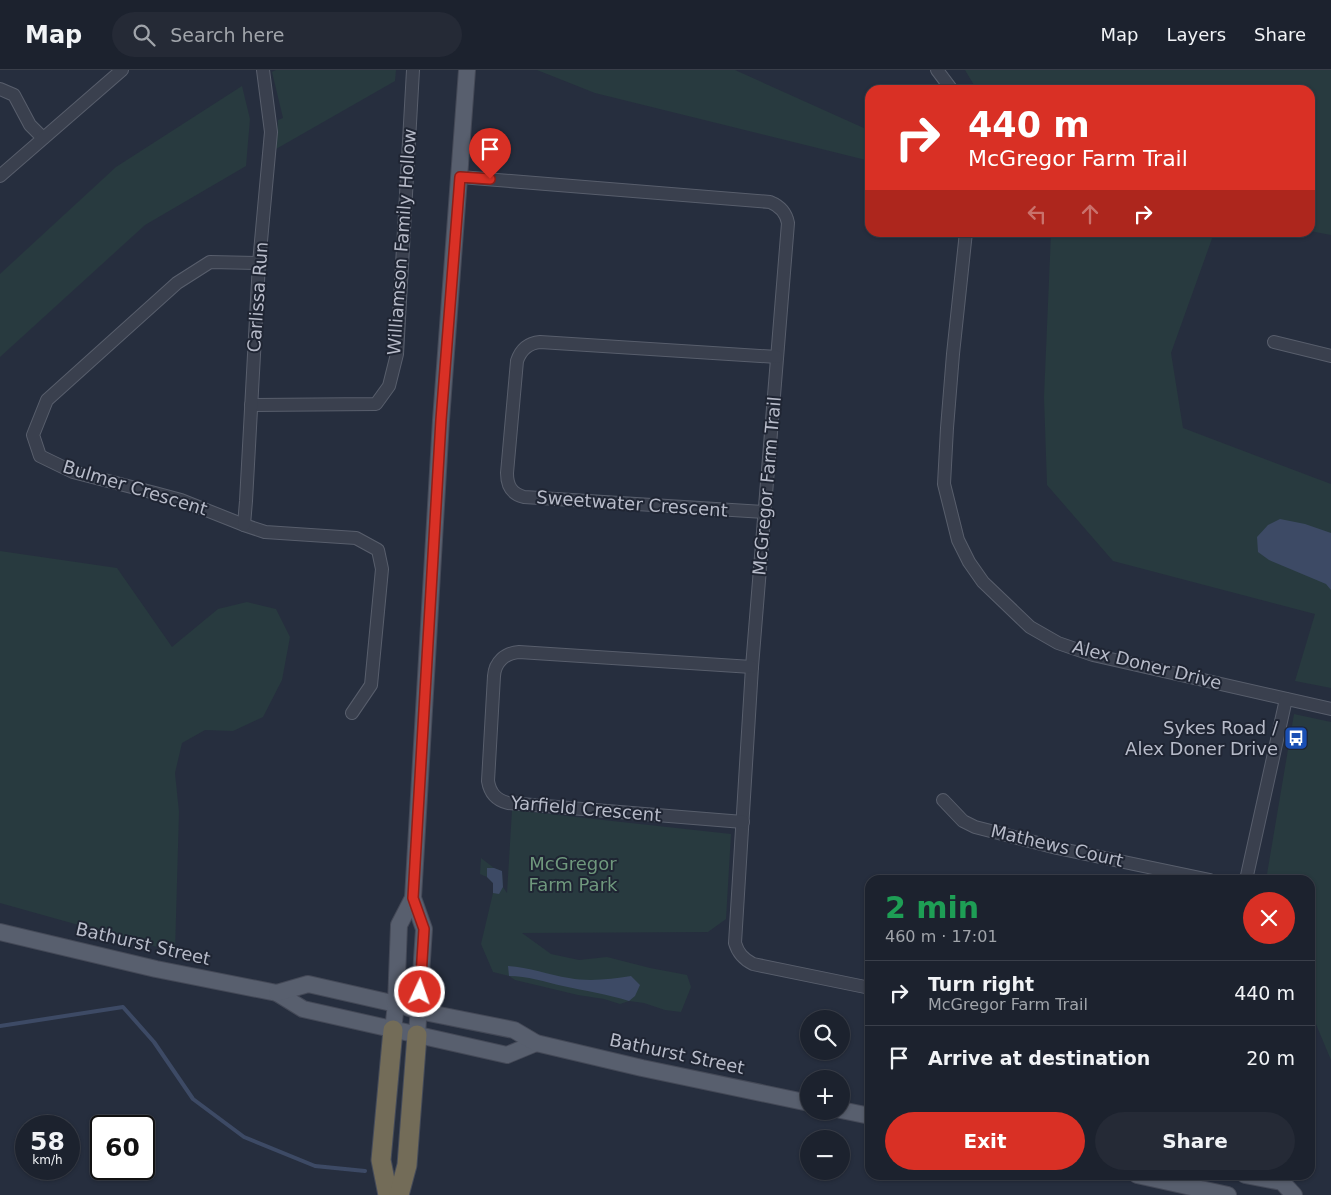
<!DOCTYPE html>
<html lang="en">
<head>
<meta charset="utf-8">
<style>
  body { margin:0; font-family:"DejaVu Sans",sans-serif; background:#252a36; color:#f1f3f6; height:100vh; display:flex; flex-direction:column; font-size:19px; white-space:nowrap }
  * { box-sizing:border-box; margin:0 }
  p { font-size:16px; color:#a0a4aa }
  .icon { flex:none; width:28px; height:28px; fill:none; stroke:currentColor; stroke-width:2; stroke-linecap:round; stroke-linejoin:round }
  .map { position:relative; flex:1; overflow:hidden }
  .drawer { position:absolute; left:865px; top:805px; width:450px; height:305px; display:flex; flex-direction:column; background:#1c222e; border-radius:15px; box-shadow:0 1px 4px #0004,0 0 0 1px #3a3f4a }
  .drawer>* { flex:none }
  .top-card { position:absolute; left:865px; top:15px; width:450px; height:152px; border-radius:15px; box-shadow:0 1px 4px #0004,0 0 0 1px #3a3f4a; background:#d93025; color:#fff; overflow:hidden }
  .buttons { position:absolute; left:800px; top:940px; display:grid; gap:10px }
  .buttons a { display:grid; place-items:center; width:50px; height:50px; border-radius:50%; background:#1c222e; box-shadow:0 1px 4px #0004,0 0 0 1px #3a3f4a; font-size:25px }
  .speed { position:absolute; left:15px; top:1045px; display:flex; gap:10px; font-size:25px; font-weight:700; text-align:center }
  .speed>* { display:grid; place-content:center; width:65px; height:65px; border-radius:50%; background:#1c222e; box-shadow:0 1px 4px #0004,0 0 0 1px #3a3f4a; line-height:1 }
  .speed small { font-size:12px; font-weight:400 }
  .speed .limit { border:2px solid #111; border-radius:8px; background:#fff; color:#111 }
  .pin { position:absolute; display:grid; place-items:center; width:42px; height:42px; color:#fff; margin:-51px -21px; border-radius:50% 50% 50% 0; rotate:-45deg; box-shadow:0 0 5px #0007 }
  .pin .icon { rotate:45deg }
  .me { position:absolute; width:55px; margin:-28px; rotate:3deg; stroke-linejoin:round; filter:drop-shadow(0 0 4px #0008) }
  .turn { display:flex; align-items:center; gap:18px; height:105px; padding:0 20px; font-size:22px }
  .turn .icon { width:65px; height:65px; stroke-width:2.5 }
  .turn b { display:block; font-size:35px; line-height:42px }
  .lanes { display:flex; align-items:center; height:48px; padding:0 20px; background:#0003; justify-content:center; gap:25px; direction:ltr }
  .lanes .off { opacity:.35 }
  .round { display:grid; place-items:center; flex:none; width:52px; height:52px; border-radius:26px; background:#252a36 }
  .head { display:flex; align-items:center; justify-content:space-between; height:85px; padding:0 20px }
  h1 { font-size:30px; font-weight:800; line-height:38px; color:#1e9e55 }
  .action { display:flex; gap:10px; margin-top:auto; padding:10px 20px }
  .action a { flex:1; height:58px; border-radius:30px; background:#d93025; color:#fff; font-size:20px; font-weight:800; line-height:58px; text-align:center }
  .action a+a { background:#252a36; color:#f1f3f6 }
  ul { padding:0; list-style:none }
  li { display:flex; align-items:center; gap:15px; height:65px; padding:0 20px; border-top:1px solid #3a3f4a }
  li div { flex:1 }
  li b { display:block; font-size:19px }
  li em { font-style:normal }
  header { display:flex; align-items:center; gap:30px; box-sizing:border-box; height:70px; padding:0 25px; background:#1c222e; border-bottom:1px solid #3a3f4a }
  header strong { font-size:24px }
  nav { display:flex; gap:28px; margin-inline-start:auto; font-size:18px }
  .search { width:350px; height:45px; background:#252a36; display:flex; align-items:center; gap:12px; box-sizing:border-box; padding:0 18px; border-radius:28px; color:#a0a4aa; font-size:19px }
  .map>svg:first-child { display:block }
</style>
</head>
<body>
<header>
<strong>Map</strong>
<div class="search"><svg class="icon" aria-label="search" viewBox="0 0 24 24"><circle cx="10" cy="10" r="6"/><path d="M15 15l6 6"/></svg>Search here</div>
<nav><a>Map</a><a>Layers</a><a>Share</a></nav>
</header>
<div class="map">
<svg width="1331" height="1125" viewBox="0 0 1331 1125">
  <rect width="100%" height="100%" fill="#262e3e"/>
  <g fill="#283a3f">
    <polygon points="276,0 396,0 395,11 276,79 278,50 283,48 272,2"/>
    <polygon points="537,0 735,0 866,59 870,72 870,91 595,23"/>
    <polygon points="965,0 1331,0 1331,165 1310,161 1310,20 977,20"/>
    <polygon points="242,16 250,49 246,96 145,155 0,287 0,204 116,97"/>
    <polygon points="1051,163 1214,163 1171,283 1183,358 1331,414 1331,618 1295,611 1315,544 1113,491 1047,415 1044,327"/>
    <polygon points="0,481 117,498 172,577 218,539 247,532 276,539 290,567 282,610 263,647 233,661 205,660 182,673 175,703 179,742 175,882 0,833"/>
    <polygon points="1294,644 1331,652 1331,990 1310,940 1310,810 1266,810"/>
    <polygon points="512,740 731,764 726,849 708,862 522,863 551,884 579,890 607,887 650,898 687,905 691,917 681,942 665,940 644,933 629,931 620,934 604,929 578,925 515,910 509,906 493,902 481,874 493,823 493,813 487,807 480,804 481,788 494,798 502,801 503,817 507,823"/>
  </g>
  <g fill="#3d4a65">
    <polygon points="1280,449 1305,454 1331,463 1331,520 1326,514 1269,490 1258,482 1257,467 1268,455"/>
    <polygon points="487,798 494,798 502,801 503,817 499,824 493,823 493,813 487,807"/>
    <path d="M508,896C529,897 549,905 569,908C590,912 611,909 631,906L640,915L635,926L629,931C607,924 585,921 563,916C545,912 527,906 509,906Z"/>
  </g>
  <g fill="none" stroke-linecap="round" stroke-linejoin="round">
    <polyline stroke="#3d4a65" stroke-width="4" points="0,956 123,937 154,972 193,1029 244,1067 315,1096 365,1101"/>
    <g stroke="#585e6c" stroke-width="14">
      <g id="minor">
        <polyline points="937,0 952,20"/>
        <polyline points="0,19 14,25 30,55 43,68"/>
        <polyline points="0,106 122,0"/>
        <path d="M460,107L770,132C780,136 786,142 788,153L752,597L735,873C738,883 743,889 753,894L870,918"/>
        <polyline points="966,162 953,284 947,358 944,414 958,470 969,492 983,512 1030,557 1058,573 1093,585 1331,639"/>
        <polyline points="259,193 210,192 177,213 47,330 33,365 40,386 73,402 155,423 181,430 244,455 265,462 356,468 378,480 382,499 371,615 352,643"/>
        <polyline points="1274,272 1331,286"/>
        <polyline points="251,335 376,334 389,316 397,284 413,0"/>
        <path d="M765,442L524,427C512,424 507,416 507,403L517,291C521,279 529,273 540,272L777,287"/>
        <polyline points="244,455 246,431 259,193 271,62 263,0"/>
        <polyline points="943,730 963,751 975,757 1057,778 1210,810"/>
        <path d="M743,752L508,733C496,730 490,723 488,711L494,606C495,592 505,583 519,582L752,597"/>
        <polyline points="1246,810 1286,629"/>
        <polyline points="1195,1118 1198,1105"/>
      </g>
    </g>
    <g stroke="#444957" stroke-width="18">
      <g id="major">
        <polyline points="0,862 156,899 277,923 303,939 507,985 536,973"/>
        <polyline points="277,923 308,914 396,934 419,941 514,960 536,973 642,998 809,1033"/>
        <polyline points="393,960 396,934 399,855 413,828"/>
        <polyline points="417,965 424,859 413,828 441,350 467,0"/>
        <polyline points="841,1040 870,1046"/>
        <polyline points="1137,1105 1228,1125"/>
        <polyline points="1245,1105 1282,1112 1294,1125"/>
      </g>
    </g>
    <g stroke="#454b59" stroke-width="21">
      <g id="highway">
        <polyline points="388,1125 381,1090 393,960"/>
        <polyline points="399,1125 407,1095 417,965"/>
      </g>
    </g>
    <use href="#minor" stroke="#3a404e" stroke-width="12"/>
    <use href="#major" stroke="#585f6e" stroke-width="16"/>
    <use href="#highway" stroke="#736c58" stroke-width="19"/>
  </g>
  <g fill="none" stroke-linecap="round" stroke-linejoin="round">
    <g stroke="#8d1f18" stroke-width="12">
      <polyline id="route" points="420,922 424,859 413,828 441,350 460,107 490,109"/>
    </g>
    <use href="#route" stroke="#d93025" stroke-width="9"/>
  </g>
  <defs>
    <g id="bus-square" transform="scale(1.25)"><rect x="-9" y="-9" width="18" height="18" rx="4" fill="#1a4fb4" stroke="#1f2533"/><path d="M-5-6H5V4H4V6H2V4H-2V6H-4V4H-5ZM-3.5-4V0h7V-4ZM-3.5 1.2v1.5H-2V1.2ZM2 1.2v1.5H3.5V1.2Z" fill="#fff"/></g>
  </defs>
  <g fill-rule="evenodd">
    <use href="#bus-square" x="1296" y="668"/>
  </g>
  <g text-anchor="middle" stroke-width="4" stroke-linejoin="round" paint-order="stroke">
    <g font-size="18" fill="#b7bbc9" stroke="#1f2533">
      <text transform="translate(402 172) rotate(-86)" y="6">Williamson Family Hollow</text>
      <text transform="translate(258 227) rotate(-86)" y="6">Carlissa Run</text>
      <text transform="translate(767 416) rotate(-85)" y="6">McGregor Farm Trail</text>
      <text transform="translate(135 418) rotate(17)" y="6">Bulmer Crescent</text>
      <text transform="translate(632 434) rotate(4)" y="6">Sweetwater Crescent</text>
      <text transform="translate(1147 595) rotate(14)" y="6">Alex Doner Drive</text>
      <text transform="translate(586 739) rotate(5)" y="6">Yarfield Crescent</text>
      <text transform="translate(1057 776) rotate(13)" y="6">Mathews Court</text>
      <text transform="translate(143 874) rotate(13)" y="6">Bathurst Street</text>
      <text transform="translate(677 984) rotate(12)" y="6">Bathurst Street</text>
    </g>
    <g font-size="18" fill="#b7bbc9" stroke="#1f2533" text-anchor="end">
      <text x="1278" y="664">Sykes Road /<tspan x="1278" dy="21">Alex Doner Drive</tspan></text>
    </g>
    <g font-size="18" fill="#6f987d" stroke="#1f2533">
      <text x="573" y="800">McGregor<tspan x="573" dy="21">Farm Park</tspan></text>
    </g>
  </g>
</svg>
<div class="buttons">
<a><svg class="icon" aria-label="search" viewBox="0 0 24 24"><circle cx="10" cy="10" r="6"/><path d="M15 15l6 6"/></svg></a>
<a>+</a>
<a>−</a>
</div>
<div class="speed"><div>58<small>km/h</small></div><div class="limit">60</div></div>
<div class="pin" style="left:490px;top:109px;background:#d93025"><svg class="icon" aria-label="arrive" viewBox="0 0 24 24"><path d="M6 21V4h12l-3 4 3 4H6"/></svg></div>
<svg class="me" style="left:420px;top:922px" viewBox="-20 -20 40 40"><circle r="17" fill="#d93025" stroke="#fff" stroke-width="3"/><path d="M0-11L8 9 0 5-8 9z" fill="#fff"/></svg>
<div class="top-card">
<div class="turn"><svg class="icon" aria-label="right" viewBox="0 0 24 24"><path d="M7 20v-9h11M14 6l5 5-5 5"/></svg><div><b>440 m</b>McGregor Farm Trail</div></div>
<div class="lanes"><svg class="icon off" aria-label="left" viewBox="0 0 24 24"><path d="M17 20v-9H6M10 6l-5 5 5 5"/></svg><svg class="icon off" aria-label="ahead" viewBox="0 0 24 24"><path d="M12 20V5M6 11l6-6 6 6"/></svg><svg class="icon" aria-label="right" viewBox="0 0 24 24"><path d="M7 20v-9h11M14 6l5 5-5 5"/></svg></div>
</div>
<section class="drawer">
<div class="head"><div><h1>2 min</h1><p>460 m · 17:01</p></div><a class="round" style="background:#d93025;color:#fff"><svg class="icon" aria-label="close" viewBox="0 0 24 24"><path d="M6 6l12 12M18 6L6 18"/></svg></a></div>
<ul>
<li><svg class="icon" aria-label="right" viewBox="0 0 24 24"><path d="M7 20v-9h11M14 6l5 5-5 5"/></svg><div><b>Turn right</b><p>McGregor Farm Trail</p></div><em>440 m</em></li>
<li><svg class="icon" aria-label="arrive" viewBox="0 0 24 24"><path d="M6 21V4h12l-3 4 3 4H6"/></svg><div><b>Arrive at destination</b></div><em>20 m</em></li>
</ul>
<div class="action"><a>Exit</a><a>Share</a></div>
</section>
</div>
</body>
</html>
